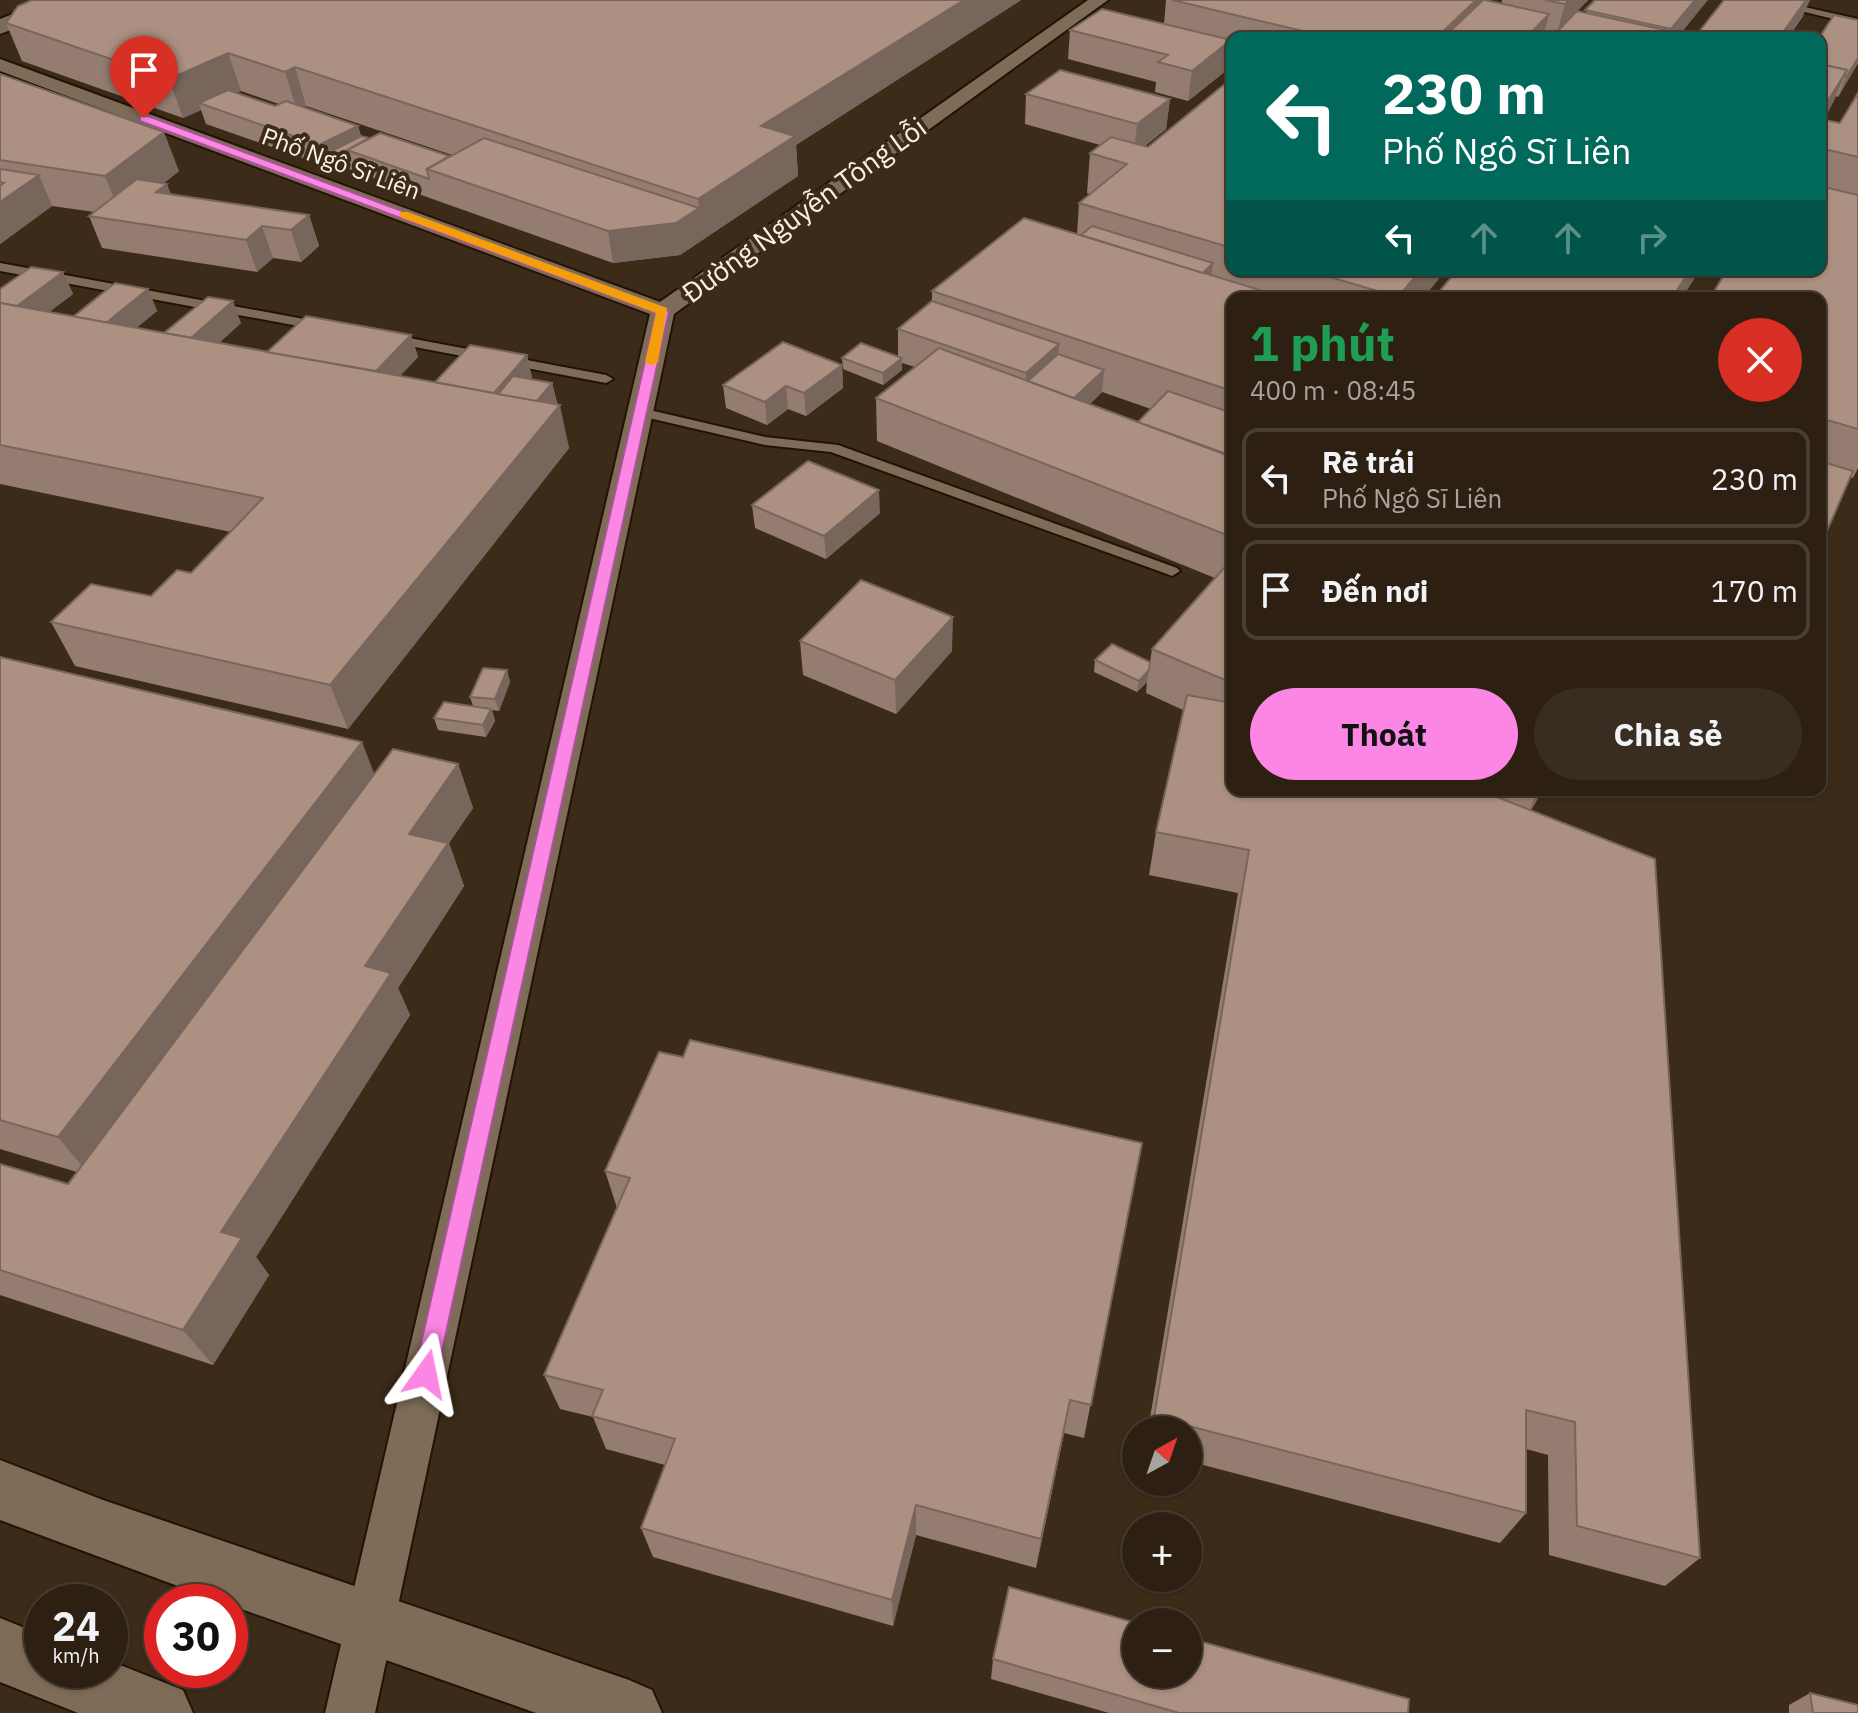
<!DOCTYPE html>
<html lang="vi">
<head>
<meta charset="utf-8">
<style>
  body { margin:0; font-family:"IBM Plex Sans",sans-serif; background:#392d21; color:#f1f3f6; height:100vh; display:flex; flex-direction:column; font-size:30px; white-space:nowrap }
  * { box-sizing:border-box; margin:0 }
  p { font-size:26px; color:#a7a3a0 }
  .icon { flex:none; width:44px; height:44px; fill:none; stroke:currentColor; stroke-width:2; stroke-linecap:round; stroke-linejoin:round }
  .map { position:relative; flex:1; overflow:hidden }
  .drawer { position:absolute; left:1226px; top:292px; width:600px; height:504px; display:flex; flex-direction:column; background:#2d2013; border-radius:16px; box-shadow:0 2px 6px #0004,0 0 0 2px #483e33 }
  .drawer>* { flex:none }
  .hud { position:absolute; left:1226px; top:32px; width:600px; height:244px; border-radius:16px; box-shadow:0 2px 6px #0004,0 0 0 2px #483e33; background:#00695c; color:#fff; overflow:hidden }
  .needle { width:52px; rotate:40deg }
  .tools { position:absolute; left:1122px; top:1416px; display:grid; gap:16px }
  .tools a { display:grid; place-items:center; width:80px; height:80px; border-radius:50%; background:#2d2013; box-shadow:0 2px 6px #0004,0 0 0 2px #483e33; font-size:40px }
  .speed { position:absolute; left:24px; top:1584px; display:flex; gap:16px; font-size:40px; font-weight:700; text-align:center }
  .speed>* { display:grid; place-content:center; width:104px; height:104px; border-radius:50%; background:#2d2013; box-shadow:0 2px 6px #0004,0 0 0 2px #483e33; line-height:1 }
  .speed small { font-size:20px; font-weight:400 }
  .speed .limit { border:12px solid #d22; background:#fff; color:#111 }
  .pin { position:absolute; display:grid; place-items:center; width:68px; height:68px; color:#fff; margin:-82px -34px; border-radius:50% 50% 50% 0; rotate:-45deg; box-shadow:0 0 8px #0007 }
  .pin .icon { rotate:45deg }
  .me { position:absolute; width:88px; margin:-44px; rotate:12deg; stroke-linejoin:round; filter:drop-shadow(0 0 6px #0008) }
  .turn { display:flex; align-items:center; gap:28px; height:168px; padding:0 24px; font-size:36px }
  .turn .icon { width:104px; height:104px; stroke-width:2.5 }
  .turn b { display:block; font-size:56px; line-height:68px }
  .lanes { display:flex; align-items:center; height:76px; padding:0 24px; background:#0003; justify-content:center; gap:40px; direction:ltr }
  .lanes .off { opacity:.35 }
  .round { display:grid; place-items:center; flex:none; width:84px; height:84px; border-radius:42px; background:#392d21 }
  .head { display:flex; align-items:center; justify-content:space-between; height:136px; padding:0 24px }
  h1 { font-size:48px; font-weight:700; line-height:60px; color:#1e9e55 }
  .primary-button { display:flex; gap:16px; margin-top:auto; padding:16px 24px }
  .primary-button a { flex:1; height:92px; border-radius:48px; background:#fc86e4; color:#111; font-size:32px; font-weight:700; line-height:92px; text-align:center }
  .primary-button a+a { background:#392d21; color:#f1f3f6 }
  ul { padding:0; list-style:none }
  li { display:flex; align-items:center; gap:24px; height:100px; margin:0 16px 12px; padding:0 8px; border:4px solid #483e33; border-radius:16px }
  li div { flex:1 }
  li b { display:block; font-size:30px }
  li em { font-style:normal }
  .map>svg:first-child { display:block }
</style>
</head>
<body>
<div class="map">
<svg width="1858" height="1713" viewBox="0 0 1858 1713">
  <rect width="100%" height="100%" fill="#3c2b19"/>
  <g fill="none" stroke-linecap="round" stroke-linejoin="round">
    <g stroke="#221303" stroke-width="4">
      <g id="lane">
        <polygon points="1756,0 1773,0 1858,19 1858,25"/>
        <polygon points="0,263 320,322 326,326 320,330 0,271"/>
        <polygon points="393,335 606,375 613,379 606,383 388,342 388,336"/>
        <polygon points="641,408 765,437 838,445 1177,568 1180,571 1172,576 1167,574 831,452 765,445 636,415 634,412"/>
      </g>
    </g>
    <g stroke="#221303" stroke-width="4">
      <polygon id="street" points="1088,0 1108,0 674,314 375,1713 325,1713 650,314 0,71 0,59 660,302"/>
    </g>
    <g stroke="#221303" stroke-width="4">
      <g id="secondary">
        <polygon points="49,0 80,0 77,5 0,34 0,19"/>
        <polygon points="0,1460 103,1500 629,1680 652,1690 662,1713 536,1713 230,1605 230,1602 221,1602 0,1520"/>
        <polygon points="0,1618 42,1635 42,1670 110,1670 110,1661 183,1690 193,1713 78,1713 0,1682"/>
      </g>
    </g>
    <use href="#lane" fill="#7f6c58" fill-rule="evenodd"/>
    <use href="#street" fill="#7f6c58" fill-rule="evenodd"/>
    <use href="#secondary" fill="#7f6c58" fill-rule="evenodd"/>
  </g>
  <g fill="#947c70" fill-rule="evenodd">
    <path d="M32,0H1021L796,145L798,176L680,255L613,263L331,163L326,166L206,124L201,110L183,118L22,61L6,23ZM241,91L279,104L275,106L237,93ZM306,106L452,155L449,156L369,138L361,136L358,126L304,107Z"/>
    <polygon points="1166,0 1485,0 1502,4 1502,0 1588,0 1577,11 1585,13 1595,0 1681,33 1697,37 1698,33 1803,16 1788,38 1551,38 1556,33 1545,30 1543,38 1232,38 1232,53 1229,52 1227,70 1188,101 1155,92 1156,82 1068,59 1070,30 1164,24"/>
    <polygon points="1820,38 1858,63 1838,97 1836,96 1824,120 1840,123 1858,93 1858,468 1853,478 1850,477 1820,547"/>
    <polygon points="0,74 179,171 164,183 171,195 309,215 319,246 301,262 273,258 257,272 102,248 89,216 94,212 52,206 0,244"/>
    <path d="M1232,78V270H1446L1423,298H1232V790H1543L1531,810L1700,1558L1665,1586L1549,1555L1548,1455L1526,1449V1513L1500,1543L1188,1461V1430H1148L1238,893L1149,875L1156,832L1183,710L1146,693L1147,682L1137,692L1094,672L1095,660L1150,662L1152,649L1215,578L877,441L876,398L915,367L902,363V370L883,385L843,369L842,358L898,357V329L932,301V291L1077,234L1079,203L1090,194L1087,193L1090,153L1100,145L1025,124L1026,94L1170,99L1166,129L1145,146L1148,147ZM1102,392L1151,409L1138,422L1090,404Z"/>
    <polygon points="63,272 73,294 49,312 73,317 148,289 157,311 136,328 164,333 241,323 219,343 267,352 411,335 418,357 400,376 435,382 527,355 532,378 531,379 552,383 569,448 348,729 75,666 51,622 151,596 191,573 231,532 0,484 0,289"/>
    <polygon points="842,365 843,388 806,416 788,409 767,425 726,408 723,385"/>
    <polygon points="752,505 880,513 826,559 755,528"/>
    <polygon points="800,641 952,651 896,714 803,675"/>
    <polygon points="0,657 375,774 458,764 473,808 449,843 464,886 398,988 410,1015 256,1257 269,1275 213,1365 0,1295 0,1164 68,1184 77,1172 0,1149"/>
    <polygon points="507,670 510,682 499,711 492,710 495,721 486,737 438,730 434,718 473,706 470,697"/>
    <polygon points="683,1057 1142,1143 1084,1438 1064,1433 1036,1568 916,1535 893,1626 653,1557 641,1528 665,1465 606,1449 593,1417 560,1409 544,1375 617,1208 605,1171"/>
    <polygon points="993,1659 1408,1713 1109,1713 991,1679"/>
    <polygon points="1810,1693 1858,1713 1789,1713 1789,1705"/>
  </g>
  <g fill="#78655b">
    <polygon points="964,0 1021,0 796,145 798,176 680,255 613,263 608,231 699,208 698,199 761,126"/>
    <polygon points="1476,0 1483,0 1466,38 1436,38"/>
    <polygon points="1569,0 1588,0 1557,33 1565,4"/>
    <polygon points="1695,0 1708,0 1677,38 1668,38 1671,29"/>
    <polygon points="1806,0 1810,0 1803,16 1788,38 1779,38"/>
    <polygon points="1549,14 1543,38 1526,38"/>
    <polygon points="1231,40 1227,70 1188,101 1192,71"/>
    <polygon points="228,53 241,91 208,106 199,103 201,110 183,118 169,79"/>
    <polygon points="1858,58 1858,63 1838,97 1846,77"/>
    <polygon points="295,67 306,106 297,110 285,72"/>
    <polygon points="1847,70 1830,109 1820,126 1820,114"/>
    <polygon points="1170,99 1166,129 1134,155 1137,124"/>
    <polygon points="358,126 364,146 328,153 331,163 326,166 319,145"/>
    <polygon points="164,132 179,171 121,216 105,176"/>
    <polygon points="39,175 52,206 0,244 0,202"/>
    <polygon points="167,184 179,215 156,192"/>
    <polygon points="309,215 319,246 301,262 291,230"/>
    <polygon points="262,226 273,258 257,272 246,240"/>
    <polygon points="1213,263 1210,285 1187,289"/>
    <polygon points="1421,270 1446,270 1423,298 1398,298"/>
    <polygon points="1690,270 1700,270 1682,298 1672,298"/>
    <polygon points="63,272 73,294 11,341 0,319"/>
    <polygon points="148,289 157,311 100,358 90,336"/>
    <polygon points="233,301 241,323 184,374 175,351"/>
    <polygon points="411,335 418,357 368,409 361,387"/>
    <polygon points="1059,344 1057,377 1024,407 1026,373"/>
    <polygon points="527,355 532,378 505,409 483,406"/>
    <polygon points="902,358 902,370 883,385 883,373"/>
    <polygon points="842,365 843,388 806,416 804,393"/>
    <polygon points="1104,370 1102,392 1070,423 1072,400"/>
    <polygon points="552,383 557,405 527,413"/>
    <polygon points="786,386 788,409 767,425 765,402"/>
    <polygon points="560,405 569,448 348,729 330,685"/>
    <polygon points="879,490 880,513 826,559 824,536"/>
    <polygon points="953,617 952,651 896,714 895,680"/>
    <polygon points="507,670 510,682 499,711 495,699"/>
    <polygon points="1149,670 1147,682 1137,692 1139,681"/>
    <polygon points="491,709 495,721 486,737 483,725"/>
    <polygon points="362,742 379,786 91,1177 58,1137"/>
    <polygon points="458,764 473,808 449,843 464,886 398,988 410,1015 256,1257 269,1275 213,1365 183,1330 221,1232 365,966 409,834"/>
    <polygon points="1538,790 1543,790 1524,822"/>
    <polygon points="1070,1400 1064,1433 1036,1568 1041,1539"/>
    <polygon points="916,1505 916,1535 893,1626 892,1600"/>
  </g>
  <g fill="#ac9082" stroke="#78655b" stroke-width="2">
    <polygon points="32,0 964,0 761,126 795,136 698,199 295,67 285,72 228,53 169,79 6,23 18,6"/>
    <polygon points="1172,0 1476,0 1436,38 1332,38"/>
    <polygon points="1483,0 1485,0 1549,14 1526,38 1443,38"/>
    <polygon points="1545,0 1569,0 1565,4"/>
    <polygon points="1595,0 1695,0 1671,29 1585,10"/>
    <polygon points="1724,0 1806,0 1779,38 1721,38 1698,33"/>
    <polygon points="1102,9 1231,40 1192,71 1158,62 1168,55 1070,30"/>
    <polygon points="1577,11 1702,38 1551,38"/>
    <polygon points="1834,15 1858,20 1858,58 1846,77 1844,76 1847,70 1820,64 1820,38 1819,38"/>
    <polygon points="1820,64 1847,70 1820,114"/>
    <polygon points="1060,70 1170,99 1137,124 1026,94"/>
    <polygon points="0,74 164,132 105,176 0,160"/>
    <polygon points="1232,78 1232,248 1079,203 1127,164 1090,153 1111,137 1148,147"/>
    <polygon points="228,90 275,106 286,101 358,126 319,145 199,103"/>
    <polygon points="1858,93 1858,157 1820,148 1820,119 1840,123"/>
    <polygon points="380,133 449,156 427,169 429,179 347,150"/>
    <polygon points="361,136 369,138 347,150 350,160 328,153"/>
    <polygon points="484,138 699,208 676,223 608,231 427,169"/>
    <polygon points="0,169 39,175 0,202 0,186 4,183 0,182"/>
    <polygon points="137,179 167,184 156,192 309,215 291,230 262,226 246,240 89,216"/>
    <polygon points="1820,186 1858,195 1858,429 1820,418 1820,298 1710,298 1727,270 1820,270"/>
    <polygon points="1024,218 1286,298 1232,298 1232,391 932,291"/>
    <polygon points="1092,226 1213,263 1203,273 1081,235"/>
    <polygon points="31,267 63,272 17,306 0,303 0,289"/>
    <polygon points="1306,270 1421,270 1398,297"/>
    <polygon points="1457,270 1690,270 1672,298 1434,298"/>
    <polygon points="115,283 148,289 106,323 73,317"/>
    <polygon points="208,297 233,301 191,338 164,333"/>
    <polygon points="932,301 1059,344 1026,373 898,329"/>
    <polygon points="0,303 560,405 330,685 51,622 91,584 151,596 177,570 191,573 263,498 0,445"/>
    <polygon points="306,316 411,335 376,371 267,352"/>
    <polygon points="783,342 842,365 804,393 786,386 765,402 723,385"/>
    <polygon points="861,343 902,358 883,373 842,358"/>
    <polygon points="470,345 527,355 494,393 435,382"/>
    <polygon points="939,348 1232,457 1232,537 876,398"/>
    <polygon points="1058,354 1104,370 1074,398 1028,381"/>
    <polygon points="513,376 552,383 537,401 498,394"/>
    <polygon points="1168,391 1232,413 1232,456 1138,422"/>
    <polygon points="808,461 879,490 824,536 752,505"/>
    <polygon points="1820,461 1853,471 1820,547"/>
    <polygon points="1232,559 1232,683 1152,649"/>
    <polygon points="861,580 953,617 895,680 800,641"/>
    <polygon points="1112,644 1150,662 1149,670 1139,681 1095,660"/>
    <polygon points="0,657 362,742 58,1137 0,1120"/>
    <polygon points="483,668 507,670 495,699 470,697"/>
    <polygon points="1187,695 1232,703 1232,790 1479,790 1655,859 1700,1558 1577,1526 1575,1422 1526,1410 1526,1513 1154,1417 1249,850 1156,832"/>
    <polygon points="444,702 491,709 483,725 434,718"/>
    <polygon points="393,749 458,764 409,834 448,843 365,966 391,973 221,1232 242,1238 183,1330 0,1270 0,1164 68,1184"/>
    <polygon points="690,1040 1142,1143 1091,1405 1070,1400 1041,1539 916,1505 892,1600 641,1528 675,1439 592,1416 603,1390 544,1375 630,1178 605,1171 659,1052 683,1057"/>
    <polygon points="1009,1587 1136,1623 1136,1674 1188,1674 1188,1638 1409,1699 1408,1713 1179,1713 993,1659"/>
    <polygon points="1810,1693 1858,1705 1858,1713 1813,1713"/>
  </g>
  <polygon fill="#fc86e4" stroke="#a45794" stroke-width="2" points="140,116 148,116 669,311 437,1374 434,1382 426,1385 417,1382 414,1374 656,313 140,121"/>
  <polygon fill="#f59e0b" points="400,212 408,212 667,308 658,362 652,366 645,362 656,313 400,217"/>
  <g text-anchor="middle" stroke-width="8" stroke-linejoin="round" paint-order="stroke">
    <g font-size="24" fill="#fbf0e4" stroke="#3c2b19">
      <text transform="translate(341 164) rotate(20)" y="8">Phố Ngô Sĩ Liên</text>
    </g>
    <g font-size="28" fill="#fbf0e4" stroke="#3c2b19">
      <text transform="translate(804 210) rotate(-36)" y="10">Đường Nguyễn Tông Lỗi</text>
    </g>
  </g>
</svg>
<div class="tools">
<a><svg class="needle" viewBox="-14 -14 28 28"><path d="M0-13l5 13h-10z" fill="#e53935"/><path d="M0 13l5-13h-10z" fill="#a7a3a0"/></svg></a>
<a>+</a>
<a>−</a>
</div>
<div class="speed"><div>24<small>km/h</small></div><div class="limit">30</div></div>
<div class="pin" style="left:144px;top:118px;background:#d93025"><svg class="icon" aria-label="arrive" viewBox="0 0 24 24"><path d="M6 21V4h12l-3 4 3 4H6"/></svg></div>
<svg class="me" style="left:426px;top:1374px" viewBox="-20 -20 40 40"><path d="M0-17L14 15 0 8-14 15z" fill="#fc86e4" stroke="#fff" stroke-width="4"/></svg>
<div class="hud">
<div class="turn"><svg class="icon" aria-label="left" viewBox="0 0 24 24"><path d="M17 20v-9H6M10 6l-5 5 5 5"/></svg><div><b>230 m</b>Phố Ngô Sĩ Liên</div></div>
<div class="lanes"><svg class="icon" aria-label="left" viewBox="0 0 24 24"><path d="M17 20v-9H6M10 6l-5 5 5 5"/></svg><svg class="icon off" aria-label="ahead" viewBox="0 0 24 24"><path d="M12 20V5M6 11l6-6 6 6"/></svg><svg class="icon off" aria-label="ahead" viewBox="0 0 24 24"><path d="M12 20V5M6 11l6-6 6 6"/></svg><svg class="icon off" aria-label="right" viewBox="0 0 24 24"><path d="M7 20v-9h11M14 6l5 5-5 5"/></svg></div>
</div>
<section class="drawer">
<div class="head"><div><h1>1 phút</h1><p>400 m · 08:45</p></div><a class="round" style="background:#d93025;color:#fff"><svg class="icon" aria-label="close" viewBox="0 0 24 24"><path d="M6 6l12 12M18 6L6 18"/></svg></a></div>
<ul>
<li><svg class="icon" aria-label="left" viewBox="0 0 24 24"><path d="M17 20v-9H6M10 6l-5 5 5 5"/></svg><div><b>Rẽ trái</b><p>Phố Ngô Sĩ Liên</p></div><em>230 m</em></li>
<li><svg class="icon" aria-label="arrive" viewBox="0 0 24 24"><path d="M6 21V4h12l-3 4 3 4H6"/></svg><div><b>Đến nơi</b></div><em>170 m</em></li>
</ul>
<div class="primary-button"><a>Thoát</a><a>Chia sẻ</a></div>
</section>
</div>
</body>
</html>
